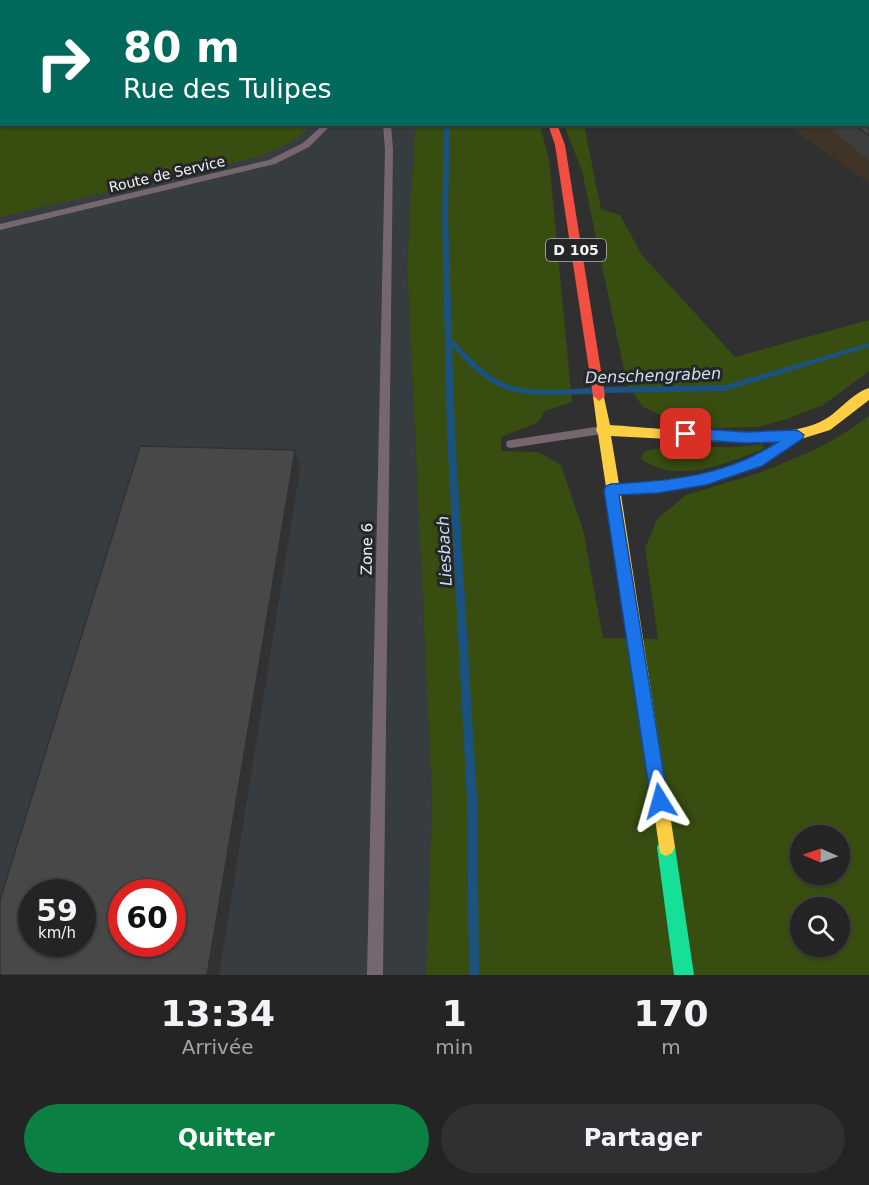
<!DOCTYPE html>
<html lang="fr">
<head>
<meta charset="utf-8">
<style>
  body { margin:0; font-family:"DejaVu Sans",sans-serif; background:#303032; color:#f1f3f6; height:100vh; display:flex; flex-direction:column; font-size:22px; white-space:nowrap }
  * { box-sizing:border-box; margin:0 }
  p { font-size:20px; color:#a3a4a7 }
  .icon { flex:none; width:33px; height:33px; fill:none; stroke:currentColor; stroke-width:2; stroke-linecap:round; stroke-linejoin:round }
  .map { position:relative; height:975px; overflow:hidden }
  .details { display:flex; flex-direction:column; background:#242425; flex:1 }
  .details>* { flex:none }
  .hud { position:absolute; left:0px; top:0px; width:870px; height:126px; box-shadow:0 2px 4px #0004,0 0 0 2px #414142; background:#00695c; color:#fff; overflow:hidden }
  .needle { width:39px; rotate:272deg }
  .controls { position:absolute; left:790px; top:825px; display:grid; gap:12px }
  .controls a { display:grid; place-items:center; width:60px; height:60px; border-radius:50%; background:#242425; box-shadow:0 2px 4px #0004,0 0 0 2px #414142; font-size:30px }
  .speed { position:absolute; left:18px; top:879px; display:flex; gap:12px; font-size:30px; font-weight:700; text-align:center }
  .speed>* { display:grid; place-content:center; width:78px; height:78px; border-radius:50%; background:#242425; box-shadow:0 2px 4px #0004,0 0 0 2px #414142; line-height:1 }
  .speed small { font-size:15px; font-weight:400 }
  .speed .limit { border:9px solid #d22; background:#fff; color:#111 }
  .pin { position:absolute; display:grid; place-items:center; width:51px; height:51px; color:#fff; margin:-26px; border-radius:12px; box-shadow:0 3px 9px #0006 }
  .me { position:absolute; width:66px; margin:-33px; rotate:352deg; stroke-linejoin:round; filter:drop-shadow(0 0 4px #0008) }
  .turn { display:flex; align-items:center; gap:21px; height:126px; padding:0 24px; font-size:27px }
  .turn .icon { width:78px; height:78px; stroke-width:2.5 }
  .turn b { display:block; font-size:42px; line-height:51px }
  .eta { display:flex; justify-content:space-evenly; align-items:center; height:102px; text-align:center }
  .eta b { font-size:36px; font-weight:800; line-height:42px }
  .primary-button { display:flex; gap:12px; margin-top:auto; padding:12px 24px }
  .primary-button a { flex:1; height:69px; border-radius:36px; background:#0b8043; color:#fff; font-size:24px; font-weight:800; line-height:69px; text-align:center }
  .primary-button a+a { background:#303032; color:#f1f3f6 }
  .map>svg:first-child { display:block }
</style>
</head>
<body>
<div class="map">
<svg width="869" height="975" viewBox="0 0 869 975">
  <rect width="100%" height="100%" fill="#303031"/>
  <polygon fill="#403428" points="869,112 869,183 787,125 868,124"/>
  <path fill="#373c41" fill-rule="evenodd" d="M0,0L355,1L2,2V124L415,125L407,265L432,798L426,975H0ZM32,892H82V944H32ZM122,892H172V944H122Z"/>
  <g fill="#384d10" fill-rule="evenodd">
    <polygon points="0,0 279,1 2,2 2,124 312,125 292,142 258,157 0,217"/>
    <path d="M415,125H540L549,159L572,402L545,411L538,422L501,437V451L538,452L561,465L583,530L603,638L658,639L645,548L657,519L686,495L759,473L812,451L840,436L869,416V975H426L432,798L407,265ZM801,836H840V874H801ZM801,908H840V946H801Z"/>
    <polygon points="564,125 584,125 601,209 620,215 642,255 735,357 869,320 869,371 823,405 787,419 757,427 713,428 675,421 643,407 627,384 582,171"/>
    <path d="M761,444L765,448C729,463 677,485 641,459L645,451C684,441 722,452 761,444Z"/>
  </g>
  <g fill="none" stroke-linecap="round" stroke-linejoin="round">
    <g fill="#1b5280" fill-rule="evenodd">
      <polygon points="391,0 395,0 396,2 392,2"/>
      <path d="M444,124H450L448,216L452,339C466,353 480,369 498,380C525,395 562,389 592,388L595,391L592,394C560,394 523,400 494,384C478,375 465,360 452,347L455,434L477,799L479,975H469L467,799L447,434L442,216Z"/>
      <polygon points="869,343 869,347 725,391 604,393 601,390 604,387 725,385"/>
    </g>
    <polyline stroke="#70666c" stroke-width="2" stroke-dasharray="2 3" stroke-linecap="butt" points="718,0 721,2"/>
    <g fill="#75666f" fill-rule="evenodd">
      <rect x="286" y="0" width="6" height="2"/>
      <polygon points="328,0 334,0 335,2 329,2"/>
      <polygon points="324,124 332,124 309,147 275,164 0,230 0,224 269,160 303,143"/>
      <polygon points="383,124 391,124 393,150 383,975 367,975 385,150"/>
      <polygon points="602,426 607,430 602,434 511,448 507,447 506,444 507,441 511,440"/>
    </g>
    <g fill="#16e098" fill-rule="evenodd">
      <polygon points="494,0 502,0 503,2 495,2"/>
      <polygon points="666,838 672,841 675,847 694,975 674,975 657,847 660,841"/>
    </g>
    <path fill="#ffcf43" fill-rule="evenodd" d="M869,388V400L830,430L801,439L762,466L706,485L658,493L621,495L675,847L672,853L666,856L660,853L607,494L604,490L606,487L598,434L596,430L597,427L593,396L595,393H603L610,425C660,428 778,443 820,422C838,414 850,394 869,388ZM611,436L746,443L778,441C769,447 760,455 750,459C708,476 664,481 619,484Z"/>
    <polygon fill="#f24e42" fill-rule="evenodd" points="548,124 557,124 565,145 605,396 599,401 593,396 555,145"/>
  </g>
  <polygon fill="#3f3e3f" points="869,100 869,160 825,124 868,124"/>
  <polygon fill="#333233" points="295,450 300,469 219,975 207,975"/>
  <g fill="#494849" stroke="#333233" stroke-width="1.5" fill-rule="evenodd">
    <polygon points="845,0 869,0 869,37 868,2 846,2"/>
    <polygon points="868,100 869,100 869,136 854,124 868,124"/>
    <path d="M140,446L295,450L207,975H0V900ZM32,892H82V944H32ZM122,892H172V944H122Z"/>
  </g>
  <path fill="#1a73e8" stroke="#114b97" stroke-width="1.5" d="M686,428L746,432L797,430L804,435L802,439L762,466L706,485L658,493L619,495L668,801L666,807L660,810L654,807L651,801L604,490L606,486L611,484C672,481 726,476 778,442L746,443L686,439L679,434Z"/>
  <g text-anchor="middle" stroke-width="6" stroke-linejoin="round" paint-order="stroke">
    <g font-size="14" fill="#f2f4f5" stroke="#252628">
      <text transform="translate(167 174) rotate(-13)" y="5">Route de Service</text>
    </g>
    <rect fill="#252628" stroke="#b4b6b8" stroke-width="1.5" x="546" y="239" width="60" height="22" rx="4.5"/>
    <g font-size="14" font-weight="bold" fill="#f2f4f5">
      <text x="576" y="255">D 105</text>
    </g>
    <g font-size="15" fill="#f2f4f5" stroke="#252628">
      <text transform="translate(367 549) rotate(-89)" y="5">Zone 6</text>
    </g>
    <g font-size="16" font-style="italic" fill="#cddff2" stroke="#252628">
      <text transform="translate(653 375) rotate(-2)" y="6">Denschengraben</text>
      <text transform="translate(444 551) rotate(-93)" y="6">Liesbach</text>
    </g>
  </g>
</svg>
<div class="controls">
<a><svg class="needle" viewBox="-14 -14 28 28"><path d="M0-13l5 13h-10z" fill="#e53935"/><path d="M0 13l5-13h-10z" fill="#a3a4a7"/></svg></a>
<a><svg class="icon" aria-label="search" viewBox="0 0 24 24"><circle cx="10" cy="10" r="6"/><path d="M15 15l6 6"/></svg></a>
</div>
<div class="speed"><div>59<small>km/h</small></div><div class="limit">60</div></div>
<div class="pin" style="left:686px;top:434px;background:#d93025"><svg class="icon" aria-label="arrive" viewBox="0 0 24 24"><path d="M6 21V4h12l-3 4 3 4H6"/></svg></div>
<svg class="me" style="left:660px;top:801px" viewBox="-20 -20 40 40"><path d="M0-17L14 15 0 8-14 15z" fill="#1a73e8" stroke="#fff" stroke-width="4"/></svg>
<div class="hud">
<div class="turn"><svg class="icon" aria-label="right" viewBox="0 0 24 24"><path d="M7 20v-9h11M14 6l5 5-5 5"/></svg><div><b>80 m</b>Rue des Tulipes</div></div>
</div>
</div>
<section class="details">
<div class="eta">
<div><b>13:34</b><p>Arrivée</p></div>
<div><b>1</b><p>min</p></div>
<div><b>170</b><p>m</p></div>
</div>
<div class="primary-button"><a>Quitter</a><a>Partager</a></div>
</section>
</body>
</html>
